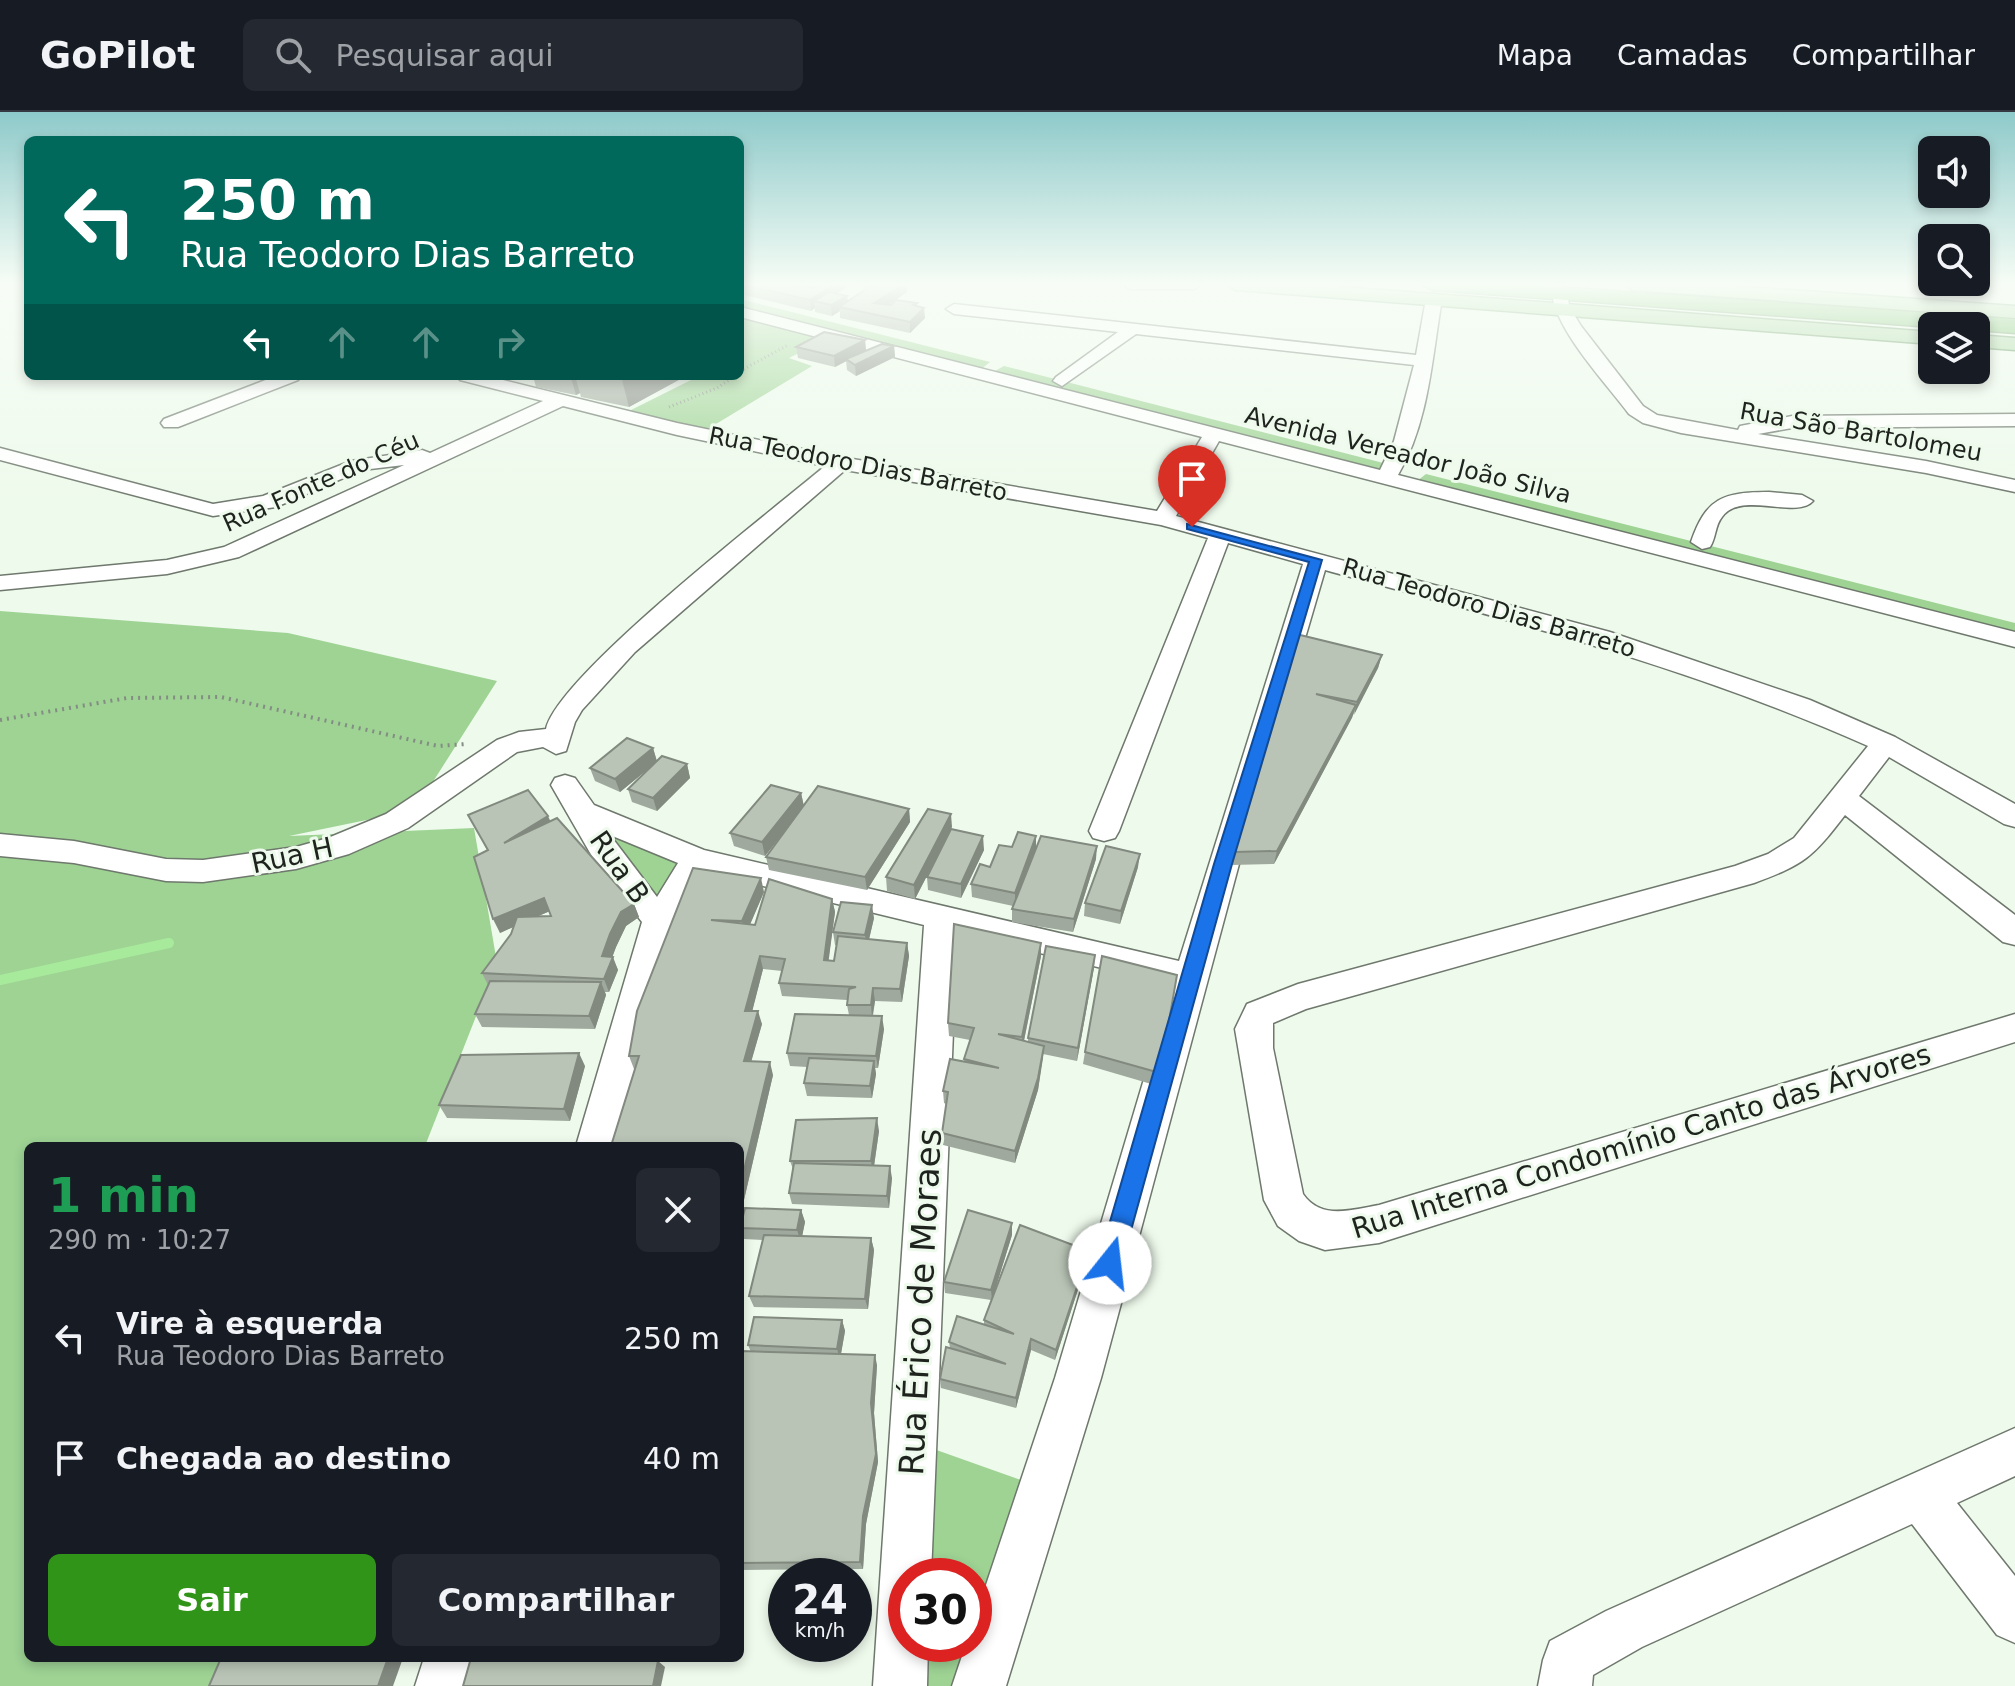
<!DOCTYPE html>
<html lang="pt">
<head>
<meta charset="utf-8">
<style>
  body { margin:0; font-family:"DejaVu Sans",sans-serif; background:#242831; color:#f1f3f6; height:100vh; display:flex; flex-direction:column; font-size:30px; white-space:nowrap }
  * { box-sizing:border-box; margin:0 }
  p { font-size:26px; color:#9ea1a6 }
  .icon { flex:none; width:44px; height:44px; fill:none; stroke:currentColor; stroke-width:2; stroke-linecap:round; stroke-linejoin:round }
  .map { position:relative; flex:1; overflow:hidden }
  .sheet { position:absolute; left:24px; top:1030px; width:720px; height:520px; display:flex; flex-direction:column; background:#171b24; border-radius:12px; box-shadow:0 4px 12px #0003 }
  .sheet>* { flex:none }
  .hud { position:absolute; left:24px; top:24px; width:720px; height:244px; border-radius:12px; box-shadow:0 4px 12px #0003; background:#00695c; color:#fff; overflow:hidden }
  .fabs { position:absolute; left:1918px; top:24px; display:grid; gap:16px }
  .fabs a { display:grid; place-items:center; width:72px; height:72px; border-radius:12px; background:#171b24; box-shadow:0 4px 12px #0003; font-size:40px }
  .speed { position:absolute; left:768px; top:1446px; display:flex; gap:16px; font-size:40px; font-weight:700; text-align:center }
  .speed>* { display:grid; place-content:center; width:104px; height:104px; border-radius:50%; background:#171b24; box-shadow:0 4px 12px #0003; line-height:1 }
  .speed small { font-size:20px; font-weight:400 }
  .speed .limit { border:12px solid #d22; background:#fff; color:#111 }
  .pin { position:absolute; display:grid; place-items:center; width:68px; height:68px; color:#fff; margin:-82px -34px; border-radius:50% 50% 50% 0; rotate:-45deg; box-shadow:0 0 8px #0007 }
  .pin .icon { rotate:45deg }
  .me { position:absolute; width:88px; margin:-44px; rotate:16deg; stroke-linejoin:round; filter:drop-shadow(0 0 6px #0008) }
  .turn { display:flex; align-items:center; gap:28px; height:168px; padding:0 24px; font-size:36px }
  .turn .icon { width:104px; height:104px; stroke-width:2.5 }
  .turn b { display:block; font-size:56px; line-height:68px }
  .lanes { display:flex; align-items:center; height:76px; padding:0 24px; background:#0003; justify-content:center; gap:40px; direction:ltr }
  .lanes .off { opacity:.35 }
  .round { display:grid; place-items:center; flex:none; width:84px; height:84px; border-radius:12px; background:#242831 }
  .headline { display:flex; align-items:center; justify-content:space-between; height:136px; padding:0 24px }
  h1 { font-size:48px; font-weight:700; line-height:60px; color:#1e9e55 }
  .cta { display:flex; gap:16px; margin-top:auto; padding:16px 24px }
  .cta a { flex:1; height:92px; border-radius:12px; background:#2f9417; color:#fff; font-size:32px; font-weight:700; line-height:92px; text-align:center }
  .cta a+a { background:#242831; color:#f1f3f6 }
  ul { padding:0; list-style:none }
  li { display:flex; align-items:center; gap:24px; height:120px; padding:0 24px }
  li div { flex:1 }
  li b { display:block; font-size:30px }
  li em { font-style:normal }
  header { display:flex; align-items:center; gap:48px; box-sizing:border-box; height:112px; padding:0 40px; background:#171b24; border-bottom:2px solid #363941 }
  header strong { font-size:38px }
  nav { display:flex; gap:44px; margin-inline-start:auto; font-size:28px }
  .search { width:560px; height:72px; background:#242831; display:flex; align-items:center; gap:20px; box-sizing:border-box; padding:0 28px; border-radius:12px; color:#9ea1a6; font-size:30px }
  .map>svg:first-child { display:block }
</style>
</head>
<body>
<header>
<strong>GoPilot</strong>
<div class="search"><svg class="icon" aria-label="search" viewBox="0 0 24 24"><circle cx="10" cy="10" r="6"/><path d="M15 15l6 6"/></svg>Pesquisar aqui</div>
<nav><a>Mapa</a><a>Camadas</a><a>Compartilhar</a></nav>
</header>
<div class="map">
<svg width="2015" height="1574" viewBox="0 0 2015 1574">
  <rect width="100%" height="100%" fill="#eefaec"/>
  <g fill="#9ed394">
    <polygon points="740,187 990,250 980,258 740,195"/>
    <polygon points="741,206 825,228 789,246 812,254 706,318 629,299 699,264 740,264"/>
    <polygon points="1004,254 1403,356 1395,362 993,260"/>
    <polygon points="1426,362 2015,511 2015,524 1417,369"/>
    <polygon points="0,499 288,521 497,569 415,698 289,724 474,716 497,851 425,1034 28,1034 28,1546 223,1546 212,1574 0,1574"/>
    <polygon points="598,713 684,751 652,800"/>
    <polygon points="928,1335 1032,1372 966,1574 915,1574 918,1532 974,1532 974,1464 921,1464"/>
  </g>
  <g fill="none" stroke-linecap="round" stroke-linejoin="round">
    <polyline stroke="#a8ea9c" stroke-width="10" points="0,868 169,831"/>
    <g stroke="#6e786c" stroke-width="3">
      <g id="minor">
        <polygon points="1122,172 1202,172 1194,177 1130,177"/>
        <path d="M1542,172H1558L1565,177L1570,196L1581,214L1643,294L1657,303L1738,318L1740,314L1792,304L2015,302V314L1792,316L1758,322L1926,349L2015,368V380L1926,361L1681,321L1643,311L1629,302C1606,271 1557,220 1552,182Z"/>
        <path d="M1434,182L1442,187C1432,245 1429,311 1398,363L2015,520V535L1219,329L1176,404L1610,520L1810,588L1895,625L2015,692V715L2004,712L1889,645L1859,684L2015,803V833L2003,830L1845,703C1812,746 1805,752 1754,771L1306,897L1273,911V936L1303,1082C1321,1108 1351,1098 1379,1093L2015,902V930L1379,1131L1325,1138L1299,1129L1278,1114L1264,1088L1235,917L1247,892L1298,872L1735,754L1768,742L1794,726L1868,634C1693,556 1509,508 1325,458L1239,752L1101,1266L1006,1574H952L966,1532H974V1509L1055,1266L1172,873L957,821L931,1464H906V1532H928L927,1574H873L924,813L705,760L675,809L614,1034H576L642,810L597,753L551,673L555,666L565,663L575,666L594,693L704,738L1179,849L1303,452L1228,431L1119,719L1115,726L1104,729L1093,726L1089,719L1208,426L1161,413L845,358L635,540L582,598L575,610L566,639L556,642L543,635L517,640L408,716L349,742L296,757L203,770L166,769L74,751L0,744V722L74,729L166,747L203,748L296,735L328,726L386,702L497,628L519,620L546,617C558,563 773,398 825,354L677,323L563,294L239,445L167,462L0,478V464L167,448L224,435L404,353L362,358L276,395L213,404L0,348V336L213,392L263,384L351,349L422,338L430,341L543,289L460,268L457,264H487L677,311L841,345L1157,399L1202,325L740,205V195L1380,358L1394,329L1414,253L1136,222L1062,274L1053,269L1056,265L1118,220L954,202L946,197L954,192L1416,243L1426,187ZM610,723L678,751L657,785Z"/>
        <polygon points="276,264 301,264 298,268 178,315 164,315 161,311 164,307"/>
        <path d="M1769,380L1802,383L1813,389C1796,408 1741,378 1722,405C1715,413 1716,426 1710,435L1702,437L1691,430C1706,386 1723,380 1769,380Z"/>
        <polygon points="2015,1316 2015,1364 1957,1391 2015,1464 2015,1531 1997,1523 1912,1412 1642,1535 1593,1563 1592,1574 1538,1574 1543,1548 1550,1529 1606,1499"/>
        <polygon points="424,1546 476,1546 469,1574 415,1574"/>
      </g>
    </g>
    <g stroke="#457f3b" stroke-width="3">
      <g id="major">
        <polygon points="1226,172 1304,172 1932,220 1932,232 1235,178"/>
        <polygon points="1623,172 1706,172 2015,194 2015,206 1633,178"/>
        <polygon points="1976,223 2015,226 2015,238 1976,235"/>
      </g>
    </g>
    <g stroke="#457f3b" stroke-width="3">
      <polygon id="highway" points="1421,172 1515,172 2015,207 2015,221 1976,218 1976,214 1932,215 1432,178"/>
    </g>
    <g stroke="#848d83" stroke-width="3" stroke-dasharray="1 3" stroke-linecap="butt">
      <polyline points="740,259 788,233"/>
      <polyline points="669,295 717,276 735,264"/>
    </g>
    <polyline stroke="#848d83" stroke-width="4" stroke-dasharray="2 5" stroke-linecap="butt" points="0,608 127,586 221,585 438,634 466,632"/>
    <use href="#minor" fill="#fff" fill-rule="evenodd"/>
    <use href="#major" fill="#9cd092" fill-rule="evenodd"/>
    <use href="#highway" fill="#5ab14a" fill-rule="evenodd"/>
  </g>
  <g fill="#9fa99d" fill-rule="evenodd">
    <polygon points="740,172 817,176 823,172 851,172 837,182 847,184 848,190 867,176 862,174 861,172 907,172 907,180 888,193 917,191 917,194 925,206 910,221 840,206 840,199 832,204 815,200 815,196 811,199 740,182"/>
    <polygon points="865,228 866,239 894,234 895,245 856,264 847,258 846,249 835,255 798,246 796,235"/>
    <polygon points="533,264 686,264 629,295 581,285 580,281 576,283 536,275"/>
    <polygon points="1382,543 1378,556 1274,752 1231,753 1239,703 1246,689 1244,689 1247,675 1268,611 1272,591 1274,592 1276,588 1274,587 1277,574 1283,561"/>
    <polygon points="653,636 657,649 687,652 690,666 657,699 632,690 628,677 650,655 620,680 595,669 590,656"/>
    <polygon points="801,681 804,694 909,697 910,710 867,778 769,758 766,745 789,713 765,744 734,734 730,721"/>
    <polygon points="951,702 951,717 984,738 961,786 928,778 927,765 942,735 915,787 887,779 886,765"/>
    <path d="M468,703L550,709L634,792L639,805L626,814L616,835L612,845L618,858L609,880H605L606,883L595,917L482,915L475,902L488,873L482,861L511,822L514,814L500,821L487,738ZM550,799L551,804H538Z"/>
    <polygon points="1036,724 1036,737 1096,747 1073,820 1012,810 1012,797 1013,794 972,785 971,772 1012,735"/>
    <polygon points="1138,755 1120,812 1084,804 1085,791"/>
    <polygon points="693,756 764,780 750,812 755,813 832,787 835,800 828,849 834,849 837,834 835,833 833,820 874,806 869,827 907,831 909,844 902,890 875,889 873,904 884,917 878,956 875,956 876,962 872,986 807,984 804,971 807,955 790,954 787,941 849,903 847,893 847,888 782,884 779,871 782,859 763,857 752,899 762,912 751,949 773,963 740,1105 740,1034 634,957 629,944"/>
    <polygon points="1041,831 1041,844 1024,929 1028,930 1028,926 1094,856 1077,949 1043,942 1038,978 1015,1051 943,1033 942,1021 946,992 944,991 943,979 964,949 970,928 949,924 948,911"/>
    <polygon points="1177,863 1158,974 1083,952 1085,940"/>
    <polygon points="585,954 570,1009 447,1006 439,993"/>
    <polygon points="879,1019 874,1054 892,1066 889,1096 792,1092 789,1081 793,1057 790,1049"/>
    <polygon points="801,1098 805,1110 802,1124 871,1126 874,1138 868,1197 754,1195 749,1184 763,1128 744,1127 740,1115"/>
    <polygon points="1012,1123 993,1184 1089,1139 1087,1150 1055,1248 1031,1238 1016,1296 941,1276 940,1267 950,1236 949,1230 984,1212 984,1208 991,1188 945,1181 944,1170"/>
    <polygon points="842,1208 845,1219 841,1242 877,1253 874,1301 878,1350 866,1412 863,1457 740,1458 740,1239 751,1240 748,1233"/>
  </g>
  <g fill="#82897f">
    <polygon points="835,172 851,172 822,191 814,189 815,196 811,199 810,188"/>
    <polygon points="904,172 907,172 907,180 875,202 874,191"/>
    <polygon points="847,184 848,195 839,195 840,199 832,204 831,193"/>
    <polygon points="924,196 925,206 910,221 910,210"/>
    <polygon points="865,228 866,239 835,255 834,244"/>
    <polygon points="894,234 895,245 856,264 855,253"/>
    <polygon points="575,264 580,281 576,283 571,266"/>
    <polygon points="621,264 686,264 629,295"/>
    <polygon points="1382,543 1378,556 1354,603 1357,590"/>
    <polygon points="1356,593 1352,606 1274,752 1277,739"/>
    <polygon points="653,636 657,650 620,680 615,667"/>
    <polygon points="687,652 690,666 657,699 653,686"/>
    <polygon points="801,681 804,695 765,744 762,730"/>
    <polygon points="909,697 910,710 867,778 865,765"/>
    <polygon points="951,702 952,715 915,787 914,773"/>
    <polygon points="548,704 554,717 504,731"/>
    <polygon points="983,724 984,738 961,786 961,772"/>
    <polygon points="1036,724 1036,737 1015,794 1015,781"/>
    <polygon points="1097,734 1096,747 1073,820 1074,807"/>
    <polygon points="1140,742 1138,755 1120,812 1121,799"/>
    <polygon points="761,766 764,780 746,822 742,809"/>
    <polygon points="544,786 550,799 500,821 493,807"/>
    <polygon points="832,787 835,800 827,861 824,848"/>
    <polygon points="634,792 639,805 626,814 616,835 608,857 602,844 610,822 621,800"/>
    <polygon points="872,793 874,806 867,836 865,823"/>
    <polygon points="907,831 909,844 902,890 900,877"/>
    <polygon points="1041,831 1041,844 1022,938 1022,925"/>
    <polygon points="1095,843 1094,856 1077,949 1078,936"/>
    <polygon points="760,844 763,857 749,912 745,899"/>
    <polygon points="613,845 618,858 609,880 604,867"/>
    <polygon points="601,870 606,883 595,917 589,904"/>
    <polygon points="873,876 875,889 872,906 871,893"/>
    <polygon points="758,899 762,912 748,961 744,949"/>
    <polygon points="882,904 884,917 878,956 876,944"/>
    <polygon points="1044,934 1043,946 1038,978 1015,1051 1015,1039"/>
    <polygon points="579,941 585,954 570,1009 564,997"/>
    <polygon points="874,949 876,962 872,986 870,974"/>
    <polygon points="770,950 773,963 740,1105 740,1075"/>
    <polygon points="877,1006 879,1019 873,1061 871,1049"/>
    <polygon points="890,1054 892,1066 889,1096 887,1084"/>
    <polygon points="801,1098 805,1110 801,1130 797,1118"/>
    <polygon points="1012,1111 1012,1123 992,1188 991,1178"/>
    <polygon points="871,1126 874,1138 868,1197 865,1187"/>
    <polygon points="1089,1139 1087,1150 1055,1248 1056,1238"/>
    <polygon points="842,1208 845,1219 840,1247 837,1237"/>
    <polygon points="1031,1227 1031,1238 1016,1296 1016,1286"/>
    <polygon points="875,1243 877,1253 874,1301 878,1350 866,1412 863,1457 860,1450"/>
    <polygon points="388,1546 403,1546 393,1574 378,1574"/>
    <polygon points="658,1549 665,1555 661,1574 653,1574"/>
  </g>
  <g fill="#b9c4b6" stroke="#82897f" stroke-width="2">
    <polygon points="740,172 792,172 817,176 823,172 835,172 810,188"/>
    <polygon points="874,172 904,172 874,191 891,193 896,188 917,191 913,193 924,196 910,210 839,195"/>
    <polygon points="829,180 847,184 831,193 814,189"/>
    <polygon points="824,220 865,228 834,244 796,235"/>
    <polygon points="882,232 894,234 855,253 846,247"/>
    <polygon points="1292,521 1382,543 1357,590 1316,582 1356,593 1277,739 1234,740 1239,703 1252,676 1247,675 1270,605 1272,591 1274,592 1280,575 1277,574 1280,561 1284,561"/>
    <polygon points="627,626 653,636 615,667 590,656"/>
    <polygon points="662,644 687,652 653,686 628,677"/>
    <polygon points="771,673 801,681 762,730 730,721"/>
    <polygon points="818,674 909,697 865,765 766,745"/>
    <polygon points="528,678 548,704 504,731 557,706 634,792 621,800 610,822 602,844 613,845 604,867 482,861 511,822 517,805 551,804 544,786 493,807 474,745 488,738 468,703"/>
    <polygon points="928,697 951,702 914,773 886,765"/>
    <polygon points="951,717 983,724 961,772 927,765"/>
    <polygon points="1018,720 1036,724 1015,781 971,772 980,752 990,755 999,733 1012,735"/>
    <polygon points="1041,724 1097,734 1074,807 1012,797"/>
    <polygon points="1106,734 1140,742 1121,799 1085,791"/>
    <polygon points="693,756 761,766 742,809 711,808 755,813 769,767 832,787 824,848 834,849 838,824 907,831 900,877 873,876 871,893 847,893 849,877 856,875 779,871 785,847 760,844 745,899 758,899 744,949 770,950 740,1075 740,1034 611,1034 639,944 629,944 637,899"/>
    <polygon points="841,790 872,793 865,823 833,820"/>
    <polygon points="954,812 1041,831 1022,925 998,922 1044,934 1038,966 1015,1039 942,1021 948,980 943,979 950,947 999,956 964,947 974,916 948,911"/>
    <polygon points="1046,834 1095,843 1078,936 1028,926"/>
    <polygon points="1102,844 1177,863 1160,961 1085,940"/>
    <polygon points="490,869 601,870 589,904 475,902"/>
    <polygon points="795,902 882,904 876,944 787,941"/>
    <polygon points="579,941 564,997 439,993 461,943"/>
    <polygon points="809,946 874,949 870,974 804,971"/>
    <polygon points="877,1006 871,1049 790,1049 796,1008"/>
    <polygon points="794,1051 890,1054 887,1084 789,1081"/>
    <polygon points="745,1096 801,1098 797,1118 740,1116"/>
    <polygon points="968,1098 1012,1111 991,1178 944,1170"/>
    <polygon points="1020,1113 1089,1139 1056,1238 1031,1227 1016,1286 940,1267 946,1235 1006,1252 949,1230 957,1204 1014,1222 984,1208"/>
    <polygon points="764,1123 871,1126 865,1187 749,1184"/>
    <polygon points="754,1205 842,1208 837,1237 748,1233"/>
    <polygon points="740,1239 875,1243 871,1291 876,1342 863,1404 860,1450 740,1451"/>
    <polygon points="221,1546 388,1546 378,1574 209,1574"/>
    <polygon points="471,1546 613,1546 658,1549 653,1574 463,1574"/>
  </g>
  <linearGradient id="sky" x2="0" y2="1"><stop stop-color="#8ecaca"/><stop offset="0.44" stop-color="#f7fdf6"/><stop offset="1" stop-color="#f7fdf6" stop-opacity="0"/></linearGradient>
  <rect width="2015" height="392" fill="url(#sky)"/>
  <polygon fill="#1a73e8" stroke="#114b97" stroke-width="2" points="1187,412 1322,448 1232,752 1122,1151 1119,1159 1110,1163 1102,1159 1098,1151 1214,752 1309,450 1187,417"/>
  <g text-anchor="middle" stroke-width="6" stroke-linejoin="round" paint-order="stroke">
    <g font-size="24" fill="#1e231e" stroke="#eefaec">
      <text transform="translate(1861 320) rotate(10)" y="8">Rua São Bartolomeu</text>
      <text transform="translate(1408 343) rotate(14)" y="8">Avenida Vereador João Silva</text>
      <text transform="translate(858 352) rotate(11)" y="8">Rua Teodoro Dias Barreto</text>
      <text transform="translate(321 370) rotate(-24)" y="8">Rua Fonte do Céu</text>
      <text transform="translate(1489 496) rotate(16)" y="8">Rua Teodoro Dias Barreto</text>
    </g>
    <g font-size="28" fill="#1e231e" stroke="#eefaec">
      <text transform="translate(292 743) rotate(-12)" y="10">Rua H</text>
      <text transform="translate(620 755) rotate(55)" y="10">Rua B</text>
      <text transform="translate(1641 1029) rotate(-17)" y="10">Rua Interna Condomínio Canto das Árvores</text>
    </g>
    <g font-size="34" fill="#1e231e" stroke="#eefaec">
      <text transform="translate(920 1190) rotate(-87)" y="12">Rua Érico de Moraes</text>
    </g>
  </g>
</svg>
<div class="fabs">
<a><svg class="icon" aria-label="sound" viewBox="0 0 24 24"><path d="M4 9h4l5-4v14l-5-4H4zM17 9q2 3 0 6"/></svg></a>
<a><svg class="icon" aria-label="search" viewBox="0 0 24 24"><circle cx="10" cy="10" r="6"/><path d="M15 15l6 6"/></svg></a>
<a><svg class="icon" aria-label="layers" viewBox="0 0 24 24"><path d="M12 4l9 5-9 5-9-5zM3 14l9 5 9-5"/></svg></a>
</div>
<div class="speed"><div>24<small>km/h</small></div><div class="limit">30</div></div>
<div class="pin" style="left:1192px;top:415px;background:#d93025"><svg class="icon" aria-label="arrive" viewBox="0 0 24 24"><path d="M6 21V4h12l-3 4 3 4H6"/></svg></div>
<svg class="me" style="left:1110px;top:1151px" viewBox="-20 -20 40 40"><circle r="19" fill="#fff"/><path d="M0-13L10 11 0 6-10 11z" fill="#1a73e8"/></svg>
<div class="hud">
<div class="turn"><svg class="icon" aria-label="left" viewBox="0 0 24 24"><path d="M17 20v-9H6M10 6l-5 5 5 5"/></svg><div><b>250 m</b>Rua Teodoro Dias Barreto</div></div>
<div class="lanes"><svg class="icon" aria-label="left" viewBox="0 0 24 24"><path d="M17 20v-9H6M10 6l-5 5 5 5"/></svg><svg class="icon off" aria-label="ahead" viewBox="0 0 24 24"><path d="M12 20V5M6 11l6-6 6 6"/></svg><svg class="icon off" aria-label="ahead" viewBox="0 0 24 24"><path d="M12 20V5M6 11l6-6 6 6"/></svg><svg class="icon off" aria-label="right" viewBox="0 0 24 24"><path d="M7 20v-9h11M14 6l5 5-5 5"/></svg></div>
</div>
<section class="sheet">
<div class="headline"><div><h1>1 min</h1><p>290 m · 10:27</p></div><a class="round"><svg class="icon" aria-label="close" viewBox="0 0 24 24"><path d="M6 6l12 12M18 6L6 18"/></svg></a></div>
<ul>
<li><svg class="icon" aria-label="left" viewBox="0 0 24 24"><path d="M17 20v-9H6M10 6l-5 5 5 5"/></svg><div><b>Vire à esquerda</b><p>Rua Teodoro Dias Barreto</p></div><em>250 m</em></li>
<li><svg class="icon" aria-label="arrive" viewBox="0 0 24 24"><path d="M6 21V4h12l-3 4 3 4H6"/></svg><div><b>Chegada ao destino</b></div><em>40 m</em></li>
</ul>
<div class="cta"><a>Sair</a><a>Compartilhar</a></div>
</section>
</div>
</body>
</html>
